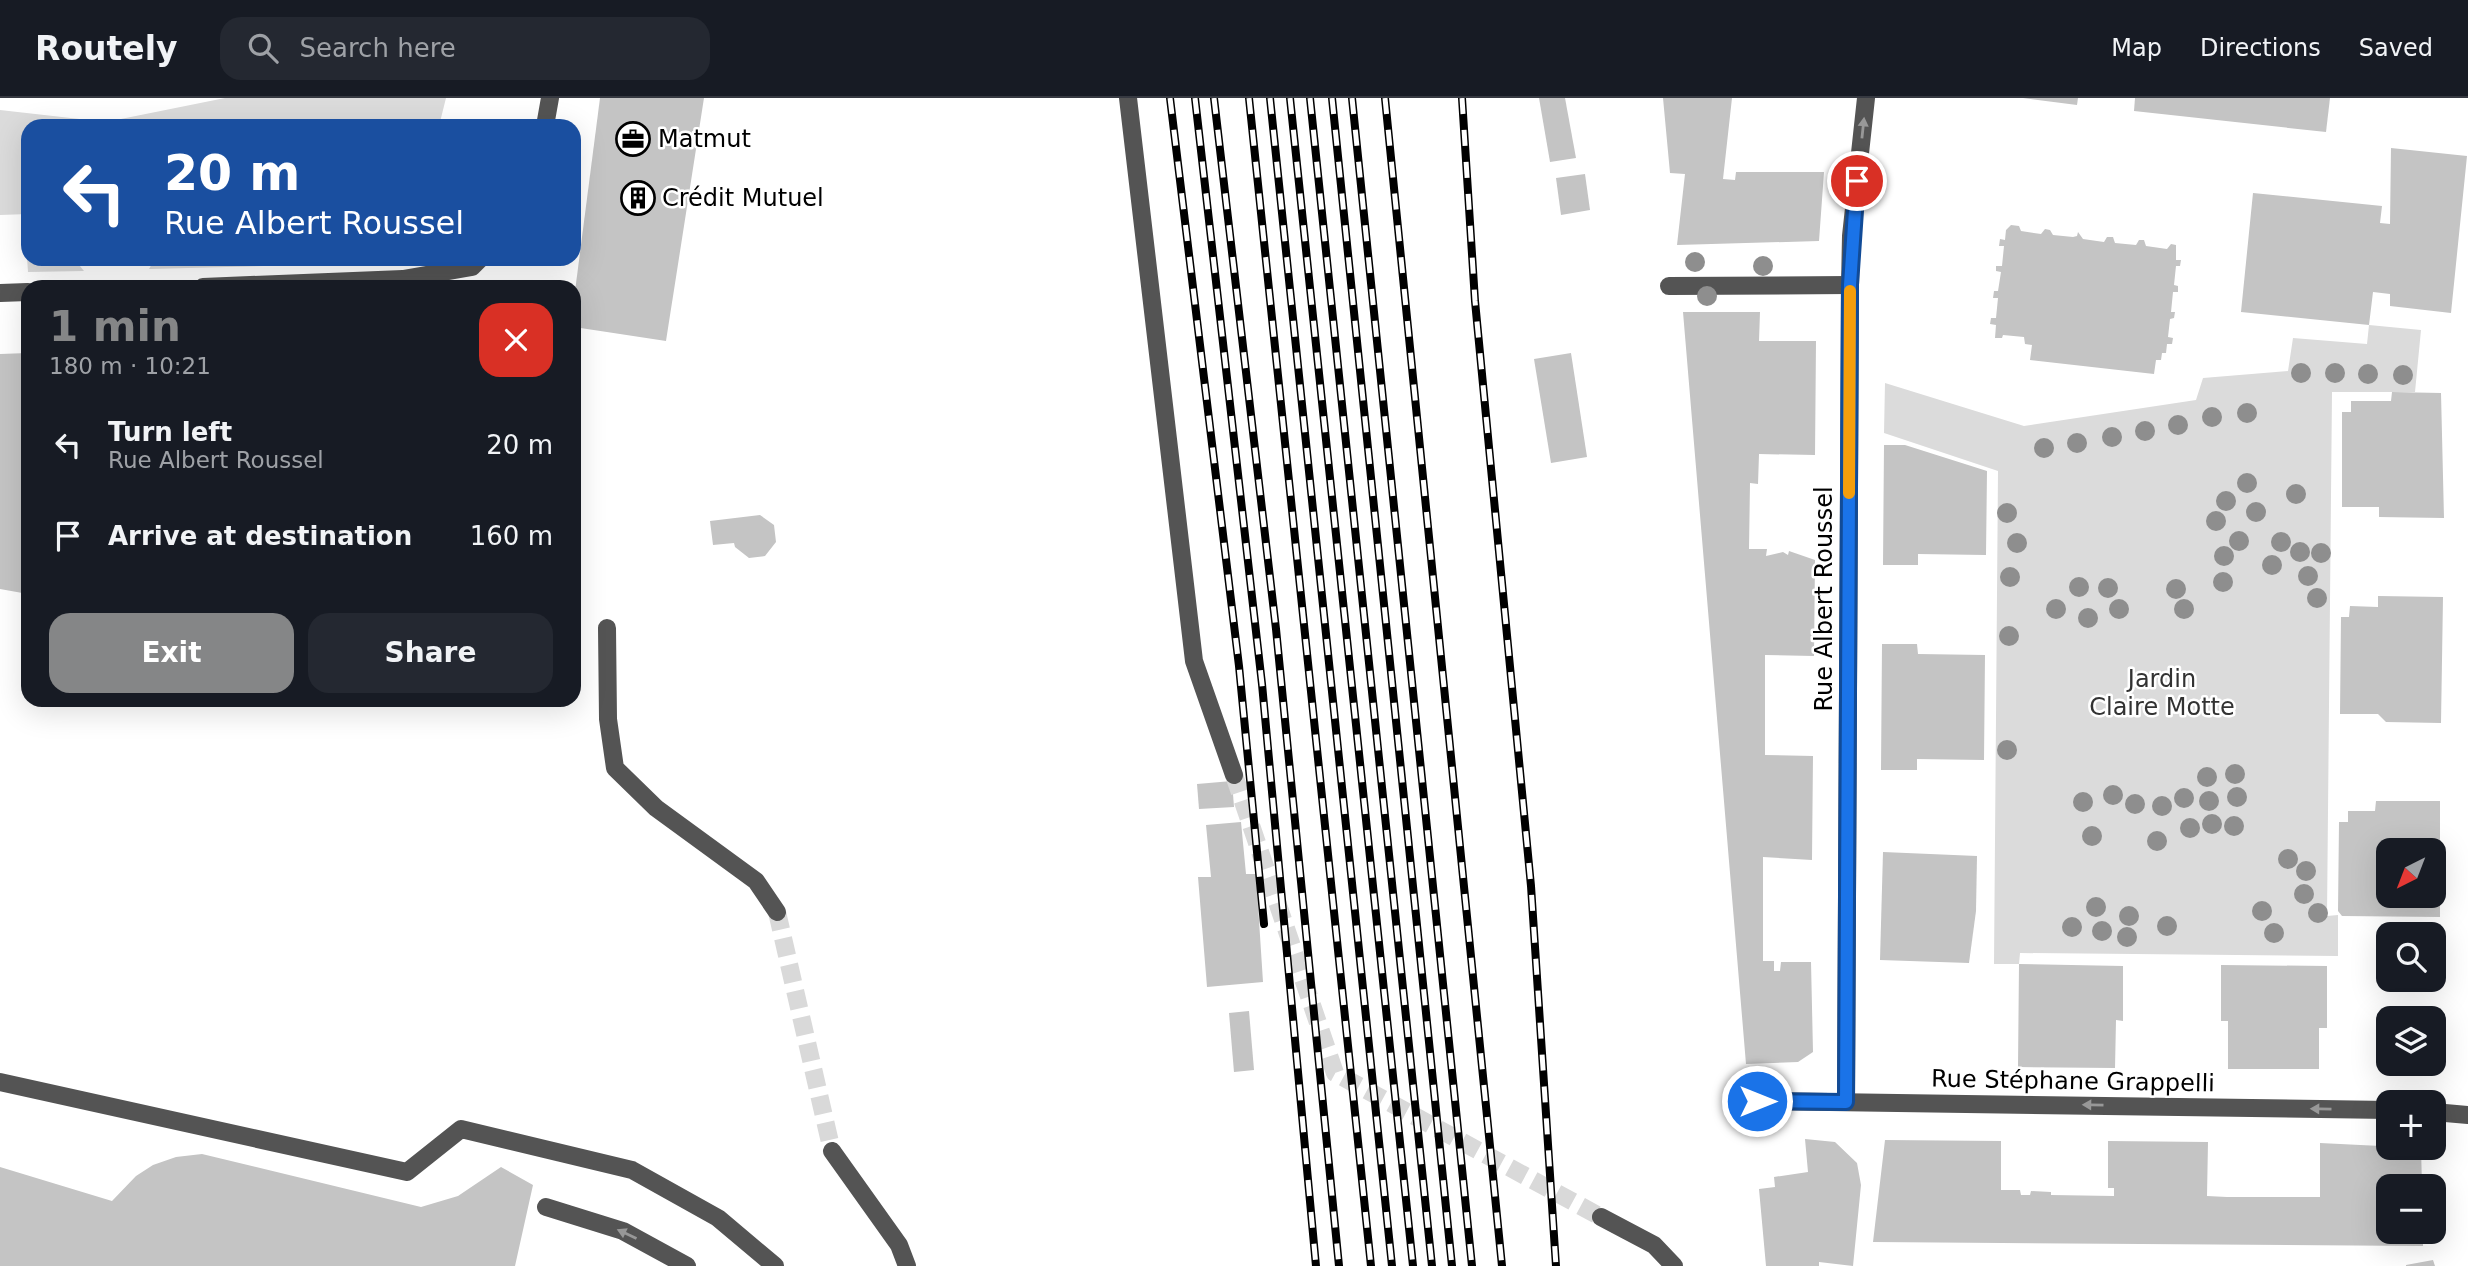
<!DOCTYPE html>
<html lang="en">
<head>
<meta charset="utf-8">
<style>
  body { margin:0; font-family:"DejaVu Sans",sans-serif; background:#242831; color:#f1f3f6; height:100vh; display:flex; flex-direction:column; font-size:26px; white-space:nowrap }
  * { box-sizing:border-box; margin:0 }
  p { font-size:23px; color:#9ea1a6 }
  .icon { flex:none; width:38px; height:38px; fill:none; stroke:currentColor; stroke-width:2; stroke-linecap:round; stroke-linejoin:round }
  .map { position:relative; flex:1; overflow:hidden }
  .panel { position:absolute; left:21px; top:182px; width:560px; height:427px; display:flex; flex-direction:column; background:#171b24; border-radius:21px; box-shadow:0 7px 28px #0002 }
  .panel>* { flex:none }
  .top-card { position:absolute; left:21px; top:21px; width:560px; height:147px; border-radius:21px; box-shadow:0 7px 28px #0002; background:#1a4fa0; color:#fff; overflow:hidden }
  .needle { width:46px; rotate:222deg }
  .fabs { position:absolute; left:2376px; top:740px; display:grid; gap:14px }
  .fabs a { display:grid; place-items:center; width:70px; height:70px; border-radius:14px; background:#171b24; box-shadow:0 7px 28px #0002; font-size:35px }
  .pin { position:absolute; display:grid; place-items:center; width:60px; height:60px; color:#fff; margin:-30px; border:4px solid #fff; border-radius:50%; box-shadow:0 2px 7px #0007 }
  .me { position:absolute; width:77px; margin:-38px; rotate:90deg; stroke-linejoin:round; filter:drop-shadow(0 0 5px #0008) }
  .turn { display:flex; align-items:center; gap:24px; height:147px; padding:0 28px; font-size:32px }
  .turn .icon { width:91px; height:91px; stroke-width:2.5 }
  .turn b { display:block; font-size:49px; line-height:60px }
  .round { display:grid; place-items:center; flex:none; width:74px; height:74px; border-radius:21px; background:#242831 }
  .overview { display:flex; align-items:center; justify-content:space-between; height:119px; padding:0 28px }
  h1 { font-size:42px; font-weight:700; line-height:52px; color:#858687 }
  .action { display:flex; gap:14px; margin-top:auto; padding:14px 28px }
  .action a { flex:1; height:80px; border-radius:21px; background:#858687; color:#fff; font-size:28px; font-weight:700; line-height:80px; text-align:center }
  .action a+a { background:#242831; color:#f1f3f6 }
  ul { padding:0; list-style:none }
  li { display:flex; align-items:center; gap:21px; height:91px; padding:0 28px }
  li div { flex:1 }
  li b { display:block; font-size:26px }
  li em { font-style:normal }
  header { display:flex; align-items:center; gap:42px; box-sizing:border-box; height:98px; padding:0 35px; background:#171b24; border-bottom:2px solid #363941 }
  header strong { font-size:33px }
  nav { display:flex; gap:38px; margin-inline-start:auto; font-size:24px }
  .search { width:490px; height:63px; background:#242831; display:flex; align-items:center; gap:18px; box-sizing:border-box; padding:0 24px; border-radius:21px; color:#9ea1a6; font-size:26px }
  .map>svg:first-child { display:block }
</style>
</head>
<body>
<header>
<strong>Routely</strong>
<div class="search"><svg class="icon" aria-label="search" viewBox="0 0 24 24"><circle cx="10" cy="10" r="6"/><path d="M15 15l6 6"/></svg>Search here</div>
<nav><a>Map</a><a>Directions</a><a>Saved</a></nav>
</header>
<div class="map">
<svg width="2468" height="1168" viewBox="0 0 2468 1168">
  <rect width="100%" height="100%" fill="#fff"/>
  <g fill="#dbdbdb">
    <polygon points="225,0 446,0 439,28 28,28 28,116 0,117 0,12 106,24"/>
    <polygon points="26,144 28,161 74,161 84,173 28,174"/>
    <polygon points="155,161 422,161 384,165 149,171"/>
    <polygon points="2369,227 2421,232 2415,294 2332,294 2327,818 2338,817 2338,858 2020,855 2019,866 1994,866 1998,373 1884,335 1885,285 2024,328 2196,302 2203,280 2288,273 2293,240 2367,246"/>
  </g>
  <g fill="#c4c4c4" fill-rule="evenodd">
    <polygon points="600,0 704,0 666,243 574,229 574,201"/>
    <polygon points="1539,0 1565,0 1576,60 1550,64"/>
    <polygon points="1663,0 1732,0 1723,81 1735,82 1736,74 1824,74 1819,143 1677,147 1685,76 1670,75"/>
    <polygon points="2023,0 2078,0 2077,7"/>
    <polygon points="2135,0 2330,0 2326,34 2134,13"/>
    <polygon points="2391,50 2467,58 2451,215 2390,208 2390,196 2373,194 2369,227 2241,214 2253,95 2382,108 2380,125 2390,126"/>
    <polygon points="1585,76 1590,112 1561,117 1556,80"/>
    <polygon points="2011,127 2019,128 2021,133 2041,136 2045,131 2050,132 2053,137 2073,139 2077,138 2078,134 2083,141 2104,144 2107,139 2113,139 2115,145 2136,147 2139,142 2144,142 2146,148 2167,151 2171,146 2176,147 2176,162 2181,162 2180,168 2176,168 2174,187 2178,188 2178,194 2173,194 2171,214 2175,214 2174,220 2170,221 2168,239 2173,240 2172,246 2167,246 2166,255 2162,255 2161,262 2156,262 2154,276 2030,262 2032,247 2025,246 2024,239 2003,237 2002,240 1995,240 1996,227 1990,226 1991,220 1996,220 1998,200 1993,200 1994,193 1998,193 2001,174 1996,173 1996,168 2002,168 2004,148 1999,148 2000,141 2005,142 2006,132"/>
    <polygon points="1683,214 1760,214 1759,243 1816,243 1815,357 1759,356 1758,386 1750,385 1749,451 1767,451 1766,458 1783,454 1788,457 1789,453 1815,462 1814,558 1765,557 1765,657 1813,658 1812,762 1763,759 1763,863 1774,863 1774,873 1780,873 1781,864 1811,864 1813,954 1798,964 1746,966"/>
    <polygon points="28,255 28,496 0,491 0,256"/>
    <polygon points="1571,255 1587,359 1551,365 1534,261"/>
    <polygon points="2392,294 2441,295 2444,420 2379,419 2379,409 2342,409 2342,314 2351,314 2351,303 2391,303"/>
    <polygon points="1884,347 1905,347 1987,373 1986,457 1918,456 1918,467 1883,467"/>
    <polygon points="760,417 774,427 776,444 765,458 749,460 735,449 734,445 713,447 710,423"/>
    <polygon points="2378,498 2443,499 2441,625 2386,624 2378,616 2340,616 2341,519 2349,519 2350,508 2378,509"/>
    <polygon points="1882,546 1917,546 1918,556 1985,557 1984,662 1917,661 1917,672 1881,672"/>
    <polygon points="1232,683 1234,709 1199,711 1197,686"/>
    <path d="M2376,703H2440V819L2342,818L2338,813L2339,724H2348V713H2375ZM2389,752H2434V798H2389Z"/>
    <polygon points="1241,724 1246,776 1256,776 1263,884 1207,889 1198,779 1211,779 1206,727"/>
    <polygon points="1883,754 1977,758 1976,813 1969,865 1880,862"/>
    <polygon points="2019,866 2123,868 2123,923 2116,922 2115,970 2018,969"/>
    <polygon points="2221,867 2327,868 2327,930 2319,930 2319,971 2228,971 2228,923 2221,923"/>
    <polygon points="1249,913 1254,972 1234,974 1229,915"/>
    <polygon points="1805,1041 1835,1044 1857,1065 1861,1087 1853,1168 1819,1164 1819,1168 1766,1168 1759,1091 1775,1089 1774,1079 1808,1074"/>
    <polygon points="1885,1042 2001,1043 2001,1092 2020,1092 2021,1097 2030,1097 2031,1093 2051,1094 2051,1097 2114,1098 2114,1090 2108,1090 2108,1043 2208,1044 2207,1098 2227,1099 2320,1099 2320,1045 2421,1050 2422,1088 2389,1088 2389,1134 2423,1134 2423,1148 1873,1144"/>
    <polygon points="202,1056 421,1109 458,1098 501,1069 533,1087 515,1168 0,1168 0,1069 112,1103 136,1078 153,1067 176,1059"/>
    <polygon points="2433,1162 2435,1168 2406,1168 2406,1167"/>
  </g>
  <g fill="none" stroke-linecap="round" stroke-linejoin="round">
    <g stroke="#d9d9d9" stroke-width="18" stroke-dasharray="18 9" stroke-linecap="butt">
      <polyline points="1234,677 1335,975 1601,1119"/>
      <polyline points="777,814 832,1053"/>
    </g>
    <g stroke="#545454" stroke-width="18">
      <polyline points="1128,0 1194,563 1234,677"/>
      <polyline points="545,28 550,0"/>
      <polyline points="1669,188 1850,187"/>
      <polyline points="203,189 403,181 472,169 480,161"/>
      <polyline points="0,195 28,194"/>
      <polyline points="607,530 608,621 615,670 656,710 756,783 777,814"/>
      <polyline points="0,984 407,1074 461,1031 632,1072 718,1120 775,1168"/>
      <polyline points="1757,1003 2389,1012"/>
      <polyline points="1846,1004 1850,187 1851,138 1866,0"/>
      <polyline points="2434,1014 2468,1017"/>
      <polyline points="832,1053 899,1147 907,1168"/>
      <polyline points="546,1109 623,1133 687,1168"/>
      <polyline points="1601,1119 1654,1147 1674,1168"/>
    </g>
    <g stroke="#000" stroke-width="8">
      <g id="rail">
        <polyline points="1170,0 1239,568 1264,826"/>
        <polyline points="1195,0 1262,586 1316,1168"/>
        <polyline points="1214,0 1276,531 1339,1168"/>
        <polyline points="1249,0 1371,1168"/>
        <polyline points="1270,0 1392,1168"/>
        <polyline points="1290,0 1413,1168"/>
        <polyline points="1310,0 1432,1168"/>
        <polyline points="1332,0 1452,1168"/>
        <polyline points="1352,0 1472,1168"/>
        <polyline points="1385,0 1502,1168"/>
        <polyline points="1462,0 1475,203 1531,788 1556,1168"/>
      </g>
    </g>
    <use href="#rail" stroke="#fff" stroke-width="5" stroke-dasharray="16" stroke-linecap="butt"/>
  </g>
  <g fill="#8e8e8e">
    <circle cx="1695" cy="164" r="10"/>
    <circle cx="1763" cy="168" r="10"/>
    <circle cx="1707" cy="198" r="10"/>
    <circle cx="2301" cy="275" r="10"/>
    <circle cx="2335" cy="275" r="10"/>
    <circle cx="2368" cy="276" r="10"/>
    <circle cx="2403" cy="277" r="10"/>
    <circle cx="2247" cy="315" r="10"/>
    <circle cx="2212" cy="319" r="10"/>
    <circle cx="2178" cy="327" r="10"/>
    <circle cx="2145" cy="333" r="10"/>
    <circle cx="2112" cy="339" r="10"/>
    <circle cx="2077" cy="345" r="10"/>
    <circle cx="2044" cy="350" r="10"/>
    <circle cx="2247" cy="385" r="10"/>
    <circle cx="2296" cy="396" r="10"/>
    <circle cx="2226" cy="403" r="10"/>
    <circle cx="2256" cy="414" r="10"/>
    <circle cx="2007" cy="415" r="10"/>
    <circle cx="2216" cy="423" r="10"/>
    <circle cx="2239" cy="443" r="10"/>
    <circle cx="2281" cy="444" r="10"/>
    <circle cx="2017" cy="445" r="10"/>
    <circle cx="2300" cy="454" r="10"/>
    <circle cx="2321" cy="455" r="10"/>
    <circle cx="2224" cy="458" r="10"/>
    <circle cx="2272" cy="467" r="10"/>
    <circle cx="2308" cy="478" r="10"/>
    <circle cx="2010" cy="479" r="10"/>
    <circle cx="2223" cy="484" r="10"/>
    <circle cx="2079" cy="489" r="10"/>
    <circle cx="2108" cy="490" r="10"/>
    <circle cx="2176" cy="491" r="10"/>
    <circle cx="2317" cy="500" r="10"/>
    <circle cx="2056" cy="511" r="10"/>
    <circle cx="2119" cy="511" r="10"/>
    <circle cx="2184" cy="511" r="10"/>
    <circle cx="2088" cy="520" r="10"/>
    <circle cx="2009" cy="538" r="10"/>
    <circle cx="2007" cy="652" r="10"/>
    <circle cx="2235" cy="676" r="10"/>
    <circle cx="2207" cy="679" r="10"/>
    <circle cx="2113" cy="697" r="10"/>
    <circle cx="2237" cy="699" r="10"/>
    <circle cx="2184" cy="700" r="10"/>
    <circle cx="2209" cy="703" r="10"/>
    <circle cx="2083" cy="704" r="10"/>
    <circle cx="2135" cy="706" r="10"/>
    <circle cx="2162" cy="708" r="10"/>
    <circle cx="2212" cy="726" r="10"/>
    <circle cx="2234" cy="728" r="10"/>
    <circle cx="2190" cy="730" r="10"/>
    <circle cx="2092" cy="738" r="10"/>
    <circle cx="2157" cy="743" r="10"/>
    <circle cx="2288" cy="761" r="10"/>
    <circle cx="2306" cy="773" r="10"/>
    <circle cx="2304" cy="796" r="10"/>
    <circle cx="2096" cy="809" r="10"/>
    <circle cx="2262" cy="813" r="10"/>
    <circle cx="2318" cy="815" r="10"/>
    <circle cx="2129" cy="818" r="10"/>
    <circle cx="2167" cy="828" r="10"/>
    <circle cx="2072" cy="829" r="10"/>
    <circle cx="2102" cy="833" r="10"/>
    <circle cx="2274" cy="835" r="10"/>
    <circle cx="2127" cy="839" r="10"/>
  </g>
  <defs><path id="oneway-solid" d="M-6-.8H1V-3.2L6.5 0L1 3.2V.8H-6Z" transform="scale(1.75)"/></defs>
  <g fill="#989898">
    <use href="#oneway-solid" transform="translate(1863 30) rotate(-84)"/>
    <use href="#oneway-solid" transform="translate(2093 1007) rotate(-179)"/>
    <use href="#oneway-solid" transform="translate(2321 1011) rotate(-179)"/>
    <use href="#oneway-solid" transform="translate(627 1136) rotate(-155)"/>
  </g>
  <g fill="none" stroke-linecap="round" stroke-linejoin="round">
    <g stroke="#114b97" stroke-width="18">
      <polyline id="route" points="1757,1003 1846,1004 1850,187 1857,83"/>
    </g>
    <use href="#route" stroke="#1a73e8" stroke-width="12"/>
    <polyline stroke="#f59e0b" stroke-width="12" points="1849,395 1850,193"/>
  </g>
  <defs>
    <g id="office-ring" transform="scale(1.75)"><circle r="9.5" fill="#fff" stroke="#000" stroke-width="1.5"/><path d="M-6-3h4V-5.5h4V-3h4V5H-6ZM-1-4.5V-3h2v-1.5ZM-6 0V1H6V0Z" fill="#000"/></g>
    <g id="building-ring" transform="scale(1.75)"><circle r="9.5" fill="#fff" stroke="#000" stroke-width="1.5"/><path d="M-4-6H4V6H1V3H-1V6H-4ZM-2.5-4.3h1.7v1.8h-1.7ZM.8-4.3h1.7v1.8H.8ZM-2.5-1h1.7V.8h-1.7ZM.8-1h1.7V.8H.8Z" fill="#000"/></g>
  </defs>
  <g fill-rule="evenodd">
    <use href="#office-ring" x="633" y="41"/>
    <use href="#building-ring" x="638" y="100"/>
  </g>
  <g text-anchor="middle" stroke-width="5" stroke-linejoin="round" paint-order="stroke">
    <g font-size="24" fill="#000" stroke="#fff" text-anchor="start">
      <text x="658" y="49">Matmut</text>
      <text x="662" y="108">Crédit Mutuel</text>
    </g>
    <g font-size="24" fill="#000" stroke="#fff">
      <text transform="translate(1824 501) rotate(-90)" y="8">Rue Albert Roussel</text>
      <text transform="translate(2073 983) rotate(1)" y="8">Rue Stéphane Grappelli</text>
    </g>
    <g font-size="24" fill="#323232" stroke="#fff">
      <text x="2162" y="589">Jardin<tspan x="2162" dy="28">Claire Motte</tspan></text>
    </g>
  </g>
</svg>
<div class="fabs">
<a><svg class="needle" viewBox="-14 -14 28 28"><path d="M0-13l5 13h-10z" fill="#e53935"/><path d="M0 13l5-13h-10z" fill="#9ea1a6"/></svg></a>
<a><svg class="icon" aria-label="search" viewBox="0 0 24 24"><circle cx="10" cy="10" r="6"/><path d="M15 15l6 6"/></svg></a>
<a><svg class="icon" aria-label="layers" viewBox="0 0 24 24"><path d="M12 4l9 5-9 5-9-5zM3 14l9 5 9-5"/></svg></a>
<a>+</a>
<a>−</a>
</div>
<div class="pin" style="left:1857px;top:83px;background:#d93025"><svg class="icon" aria-label="arrive" viewBox="0 0 24 24"><path d="M6 21V4h12l-3 4 3 4H6"/></svg></div>
<svg class="me" style="left:1757px;top:1003px" viewBox="-20 -20 40 40"><circle r="17" fill="#1a73e8" stroke="#fff" stroke-width="3"/><path d="M0-11L8 9 0 5-8 9z" fill="#fff"/></svg>
<div class="top-card">
<div class="turn"><svg class="icon" aria-label="left" viewBox="0 0 24 24"><path d="M17 20v-9H6M10 6l-5 5 5 5"/></svg><div><b>20 m</b>Rue Albert Roussel</div></div>
</div>
<section class="panel">
<div class="overview"><div><h1>1 min</h1><p>180 m · 10:21</p></div><a class="round" style="background:#d93025;color:#fff"><svg class="icon" aria-label="close" viewBox="0 0 24 24"><path d="M6 6l12 12M18 6L6 18"/></svg></a></div>
<ul>
<li><svg class="icon" aria-label="left" viewBox="0 0 24 24"><path d="M17 20v-9H6M10 6l-5 5 5 5"/></svg><div><b>Turn left</b><p>Rue Albert Roussel</p></div><em>20 m</em></li>
<li><svg class="icon" aria-label="arrive" viewBox="0 0 24 24"><path d="M6 21V4h12l-3 4 3 4H6"/></svg><div><b>Arrive at destination</b></div><em>160 m</em></li>
</ul>
<div class="action"><a>Exit</a><a>Share</a></div>
</section>
</div>
</body>
</html>
